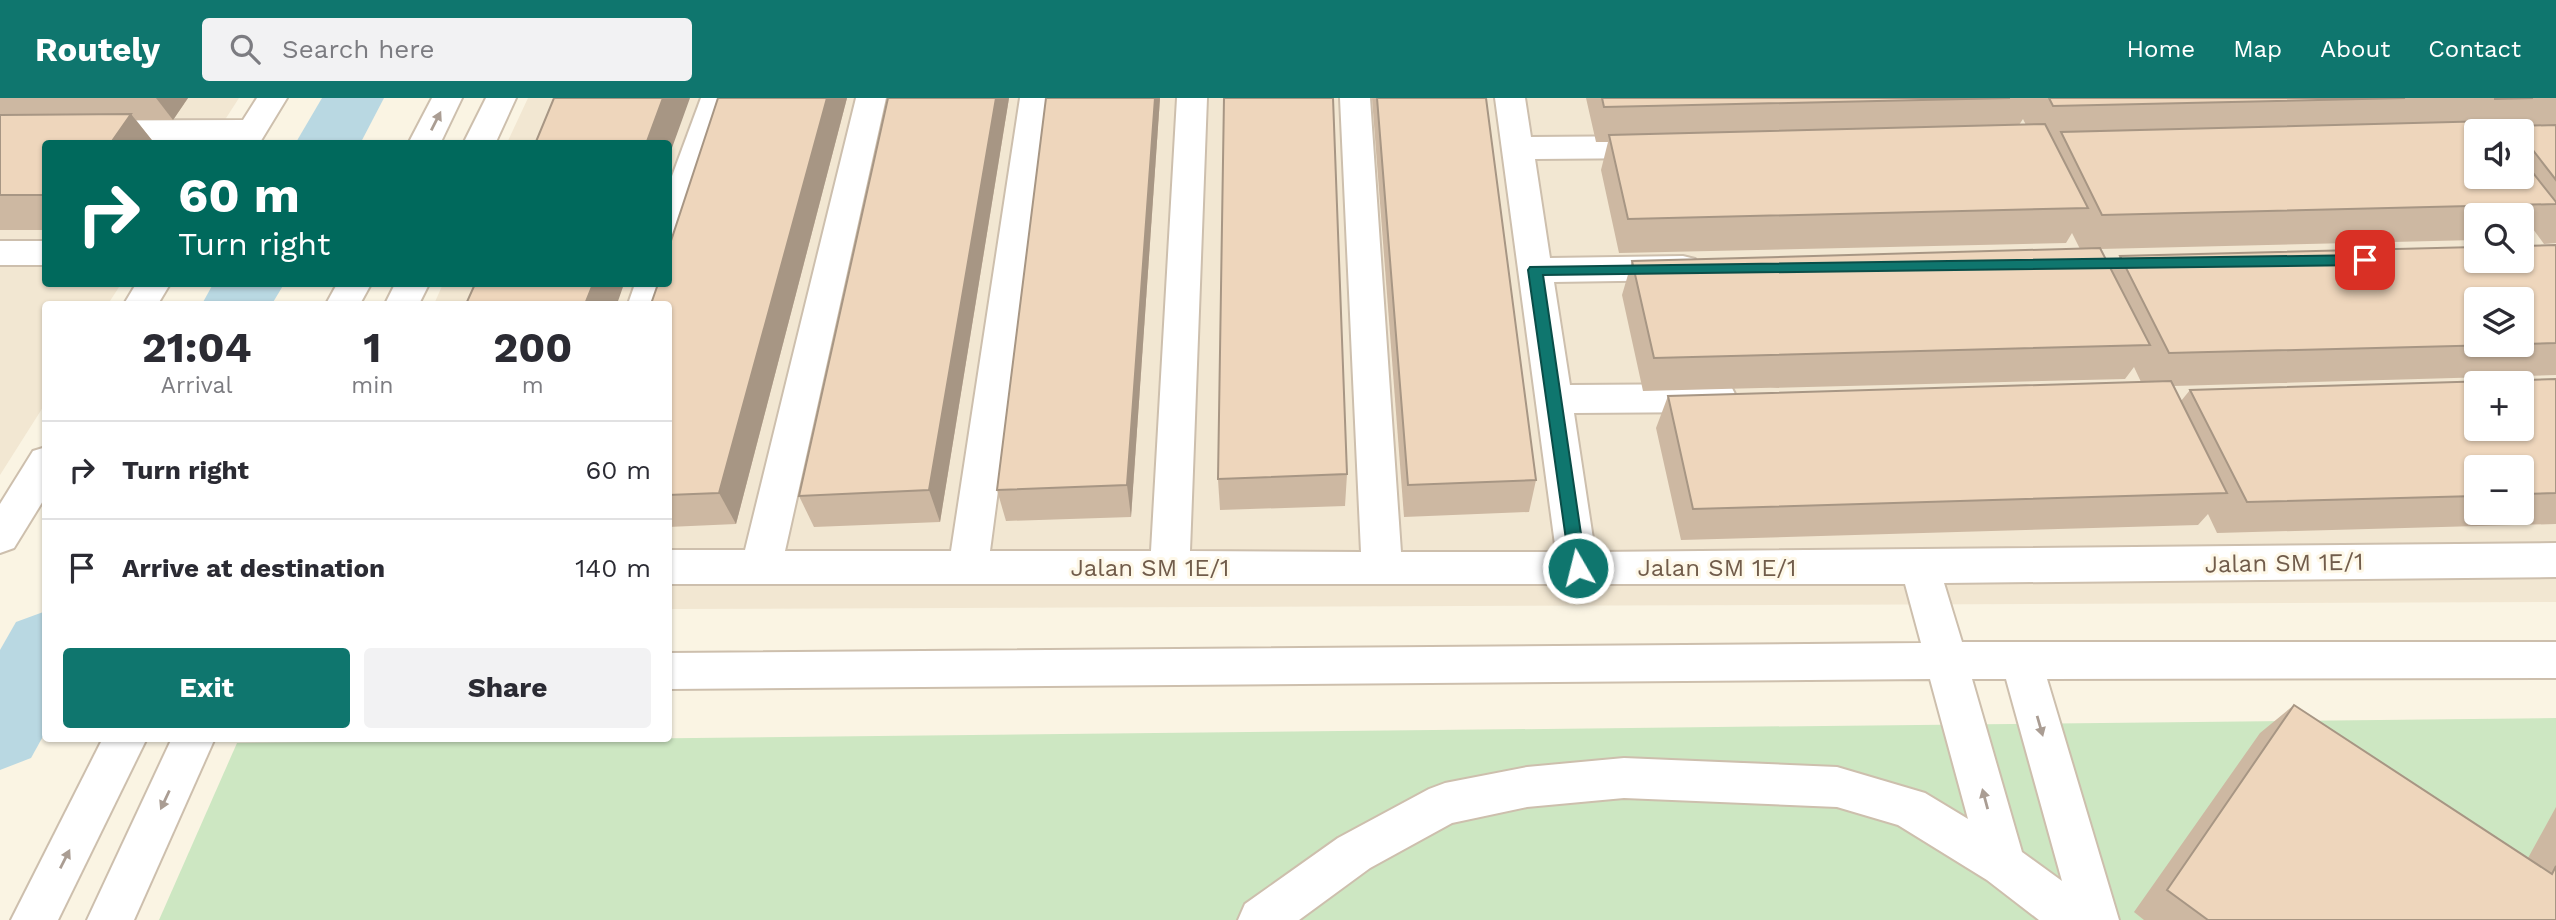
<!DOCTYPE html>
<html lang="en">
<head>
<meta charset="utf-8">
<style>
  body { margin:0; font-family:"Work Sans",sans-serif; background:#f2f2f3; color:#2b2b33; height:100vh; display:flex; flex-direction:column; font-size:26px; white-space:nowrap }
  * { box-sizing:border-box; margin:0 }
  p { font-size:23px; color:#7c7c81 }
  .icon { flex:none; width:38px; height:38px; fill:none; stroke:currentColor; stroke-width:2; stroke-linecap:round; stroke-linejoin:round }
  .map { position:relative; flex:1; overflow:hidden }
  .drawer { position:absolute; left:42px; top:203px; width:630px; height:441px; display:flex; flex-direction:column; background:#fff; border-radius:7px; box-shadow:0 2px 5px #0004 }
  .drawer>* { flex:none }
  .guide { position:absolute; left:42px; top:42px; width:630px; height:147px; border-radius:7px; box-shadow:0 2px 5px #0004; background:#00695c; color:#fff; overflow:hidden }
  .tools { position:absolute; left:2464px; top:21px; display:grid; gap:14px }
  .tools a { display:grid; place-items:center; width:70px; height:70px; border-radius:7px; background:#fff; box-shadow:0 2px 5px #0004; font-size:35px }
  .pin { position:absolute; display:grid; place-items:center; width:60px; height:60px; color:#fff; margin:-30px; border-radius:14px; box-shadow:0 4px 10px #0006 }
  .me { position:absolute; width:77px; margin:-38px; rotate:352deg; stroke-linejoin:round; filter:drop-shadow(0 0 5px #0008) }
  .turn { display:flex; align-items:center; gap:24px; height:147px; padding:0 21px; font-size:32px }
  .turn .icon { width:91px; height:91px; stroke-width:2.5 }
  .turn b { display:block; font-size:49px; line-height:60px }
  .eta { display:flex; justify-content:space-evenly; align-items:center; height:119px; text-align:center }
  .eta b { font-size:42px; font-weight:700; line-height:49px }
  .cta { display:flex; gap:14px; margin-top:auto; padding:14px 21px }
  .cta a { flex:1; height:80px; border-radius:7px; background:#0f766e; color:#fff; font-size:28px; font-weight:700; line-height:80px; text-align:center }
  .cta a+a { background:#f2f2f3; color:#2b2b33 }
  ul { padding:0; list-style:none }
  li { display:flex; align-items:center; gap:21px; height:98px; padding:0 21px; border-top:2px solid #e1e1e2 }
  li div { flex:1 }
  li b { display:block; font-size:26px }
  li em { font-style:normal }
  header { display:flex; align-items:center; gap:42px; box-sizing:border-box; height:98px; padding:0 35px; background:#0f766e; color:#fff }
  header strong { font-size:33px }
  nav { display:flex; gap:38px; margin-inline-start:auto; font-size:24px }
  .search { width:490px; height:63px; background:#f2f2f3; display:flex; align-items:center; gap:18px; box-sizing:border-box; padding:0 24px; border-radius:7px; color:#7c7c81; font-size:26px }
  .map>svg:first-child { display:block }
</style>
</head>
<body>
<header>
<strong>Routely</strong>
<div class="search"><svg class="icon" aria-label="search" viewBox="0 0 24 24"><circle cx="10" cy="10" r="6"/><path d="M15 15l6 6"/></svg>Search here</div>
<nav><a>Home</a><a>Map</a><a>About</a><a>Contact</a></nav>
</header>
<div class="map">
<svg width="2556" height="822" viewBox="0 0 2556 822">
  <rect width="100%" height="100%" fill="#faf4e3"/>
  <g fill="#f2e7d2" fill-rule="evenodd">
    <polygon points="0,0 239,0 210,45 46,46 46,186 121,186 108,206 46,206 45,306 0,377"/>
    <path d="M528,0H2556V504L669,511L668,206H434L443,186H668V46L507,45ZM2476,33H2522V79H2476ZM2476,117H2522V163H2476ZM2476,201H2522V247H2476ZM2476,285H2522V331H2476ZM2476,369H2522V415H2476Z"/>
  </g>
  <polygon fill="#cde7c2" points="2556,620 2556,822 159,822 237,645"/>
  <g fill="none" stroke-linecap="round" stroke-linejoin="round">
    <g fill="#b9d8e2" fill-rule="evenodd">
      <polygon points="322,0 384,0 360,46 295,46"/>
      <polygon points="213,186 284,186 272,206 202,206"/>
      <polygon points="46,513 46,633 31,660 0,672 0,552 16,524"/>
    </g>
    <g stroke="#cdbfad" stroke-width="4">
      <g id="minor">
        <polygon points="257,0 287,0 259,46 228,46 229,43 0,43 0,23 243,22"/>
        <polygon points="432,0 462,0 440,46 408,46"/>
        <polygon points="486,0 516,0 495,46 463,46"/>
        <polygon points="701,0 731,0 685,137 680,145 668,149 668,89"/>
        <path d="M856,0H886L785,453H951L1020,0H1050L990,453H1151L1177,0H1207L1190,453L1361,454L1340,0H1370L1401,454H1556L1495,0H1525L1531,39L1659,38L1670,41L1675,49L1670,57L1659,60L1535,61L1550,160L1683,158L1695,161L1700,170L1695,179L1683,182L1554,184L1570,287L1719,286L1732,290L1737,300L1732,310L1719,314L1574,315L1595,454L2556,445V479L1944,485L1962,544H2556V580L2047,581L2119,822H2039L1987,782L1898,727L1837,709L1624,700L1527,709L1452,725L1370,770L1299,822H1238L1245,806L1338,740L1429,691L1445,685L1527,669L1624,660L1837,669L1925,695L1968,721L1930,581L668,591V555L1921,545L1905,486H668V452H745ZM1972,581H2006L2062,783L2022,754Z"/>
        <rect x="0" y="143" width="46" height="24"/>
        <polygon points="668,185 669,186 662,206 628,206 635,186"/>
        <polygon points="136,186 170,186 158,206 124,206"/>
        <polygon points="337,186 371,186 360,206 326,206"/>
        <polygon points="395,186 429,186 419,206 385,206"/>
        <polygon points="46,349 46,398 14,450 0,455 0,406 33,353"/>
        <polygon points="103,640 147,640 58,822 11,822"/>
        <polygon points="172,640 215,640 134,822 87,822"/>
      </g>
    </g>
    <use href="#minor" fill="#fff" fill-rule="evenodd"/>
  </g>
  <g fill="#cdb8a2" fill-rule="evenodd">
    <polygon points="0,0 188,0 173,22 136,22 155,46 46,46 46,132 0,132"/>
    <polygon points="718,0 847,0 736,426 668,429 668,206"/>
    <polygon points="888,0 1009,0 940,424 814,429 799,398"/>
    <polygon points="1046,0 1160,0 1131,419 1006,423 997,392"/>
    <polygon points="1372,0 1486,0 1536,382 1529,414 1404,419"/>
    <path d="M1586,0H2556V145L2544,146L2533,131L2524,140L2522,141V117H2476V142L2100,151L2111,172L2120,158L2556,147V277L2173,288L2181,303L2190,292L2556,281V426L2217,435L2208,416L2198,427L1681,442L1656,330L1668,298L2141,284L2134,269L2125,281L1643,293L1622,197L1632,163L2080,151L2072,135L2066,145L1619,155L1601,72L1608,44H1596ZM2023,21L2026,27H2019ZM2476,33H2522V79ZM2522,201V247H2476ZM2476,369H2522V415H2476Z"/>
    <polygon points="1347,376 1345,408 1220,412 1218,381"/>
    <polygon points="2294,607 2528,760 2556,709 2556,822 2144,822 2134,814 2260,635"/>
  </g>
  <g fill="#a79684">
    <polygon points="156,0 188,0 173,22"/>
    <polygon points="663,0 690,0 668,61 668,46 646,46"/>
    <polygon points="827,0 847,0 736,426 719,395"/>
    <polygon points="996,0 1009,0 940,424 929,392"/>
    <polygon points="1155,0 1160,0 1131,419 1127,387"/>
    <polygon points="131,16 155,46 110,46"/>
    <polygon points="593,186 624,186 617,206 585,206"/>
  </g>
  <g fill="#eed6bc" stroke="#a79684" stroke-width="2" fill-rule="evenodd">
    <polygon points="554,0 663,0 646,46 535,46"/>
    <polygon points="718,0 827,0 719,395 668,397 668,206 651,206 658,186 668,186 668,152"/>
    <polygon points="888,0 996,0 929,392 799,398"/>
    <polygon points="1046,0 1155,0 1127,387 997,392"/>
    <polygon points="1224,0 1333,0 1347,376 1218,381"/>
    <polygon points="1377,0 1486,0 1536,382 1408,387"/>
    <polygon points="1602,0 2010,0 1604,9"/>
    <polygon points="2049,0 2405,0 2053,8"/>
    <polygon points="2495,0 2533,0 2495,1"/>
    <polygon points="131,16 110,46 46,46 46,97 0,97 0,17"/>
    <polygon points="2492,23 2500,33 2476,33 2476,79 2522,79 2522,61 2556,104 2556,106 2102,117 2061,34"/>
    <polygon points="2045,26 2088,110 1628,121 1609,37"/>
    <polygon points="2556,27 2556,82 2522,38 2522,33 2518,33 2514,28"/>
    <polygon points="2556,147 2556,245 2522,246 2522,201 2476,201 2476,247 2496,247 2169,255 2120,158 2476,149 2476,163 2522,163 2522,148"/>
    <polygon points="2100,150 2150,247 1654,260 1632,163"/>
    <polygon points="475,186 593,186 585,206 466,206"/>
    <path d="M2556,281V395L2522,396V369H2476V398L2247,404L2190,292ZM2476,285H2522V331H2476Z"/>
    <polygon points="2171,283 2227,395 1693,411 1668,298"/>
    <polygon points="2294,607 2552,776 2556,768 2556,822 2208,822 2167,792"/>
  </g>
  <defs><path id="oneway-solid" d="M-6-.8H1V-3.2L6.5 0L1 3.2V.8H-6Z" transform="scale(1.75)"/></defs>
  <g fill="#aa9d93">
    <use href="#oneway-solid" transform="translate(436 23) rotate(-63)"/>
    <use href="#oneway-solid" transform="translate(2040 628) rotate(74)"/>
    <use href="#oneway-solid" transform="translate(1985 701) rotate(-105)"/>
    <use href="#oneway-solid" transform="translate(165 702) rotate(115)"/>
    <use href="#oneway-solid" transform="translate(65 761) rotate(-63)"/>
  </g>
  <polygon fill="#0f766e" stroke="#0a4d48" stroke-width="2" points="2365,157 2372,162 2365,167 1543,177 1586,470 1584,475 1572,475 1570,470 1528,172 1530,169"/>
  <g text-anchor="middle" stroke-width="6" stroke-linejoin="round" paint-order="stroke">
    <g font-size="24" fill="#715c4b" stroke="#fef8e8">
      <text transform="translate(2284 465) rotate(-1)" y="8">Jalan SM 1E/1</text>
      <text x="1150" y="478">Jalan SM 1E/1</text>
      <text x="1717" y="478">Jalan SM 1E/1</text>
    </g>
  </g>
</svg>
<div class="tools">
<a><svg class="icon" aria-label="sound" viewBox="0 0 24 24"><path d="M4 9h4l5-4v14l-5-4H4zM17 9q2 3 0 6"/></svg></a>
<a><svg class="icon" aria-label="search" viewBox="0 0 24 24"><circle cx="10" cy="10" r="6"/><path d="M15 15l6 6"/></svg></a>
<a><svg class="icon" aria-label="layers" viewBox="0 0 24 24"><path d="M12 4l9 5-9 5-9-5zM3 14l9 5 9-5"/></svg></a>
<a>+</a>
<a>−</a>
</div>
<div class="pin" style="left:2365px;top:162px;background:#d93025"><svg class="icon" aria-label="arrive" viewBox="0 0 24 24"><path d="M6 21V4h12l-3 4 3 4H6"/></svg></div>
<svg class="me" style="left:1578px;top:470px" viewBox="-20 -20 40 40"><circle r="17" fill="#0f766e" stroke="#fff" stroke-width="3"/><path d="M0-11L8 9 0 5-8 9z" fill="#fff"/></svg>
<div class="guide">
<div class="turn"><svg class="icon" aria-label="right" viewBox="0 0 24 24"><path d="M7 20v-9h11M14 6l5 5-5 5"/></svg><div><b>60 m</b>Turn right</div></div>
</div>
<section class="drawer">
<div class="eta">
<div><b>21:04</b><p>Arrival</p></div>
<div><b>1</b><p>min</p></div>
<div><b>200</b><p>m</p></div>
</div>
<ul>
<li><svg class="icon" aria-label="right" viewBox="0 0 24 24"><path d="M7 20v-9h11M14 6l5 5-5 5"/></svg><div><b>Turn right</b></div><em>60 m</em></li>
<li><svg class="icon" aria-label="arrive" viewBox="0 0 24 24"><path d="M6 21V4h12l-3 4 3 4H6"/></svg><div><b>Arrive at destination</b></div><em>140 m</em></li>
</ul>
<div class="cta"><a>Exit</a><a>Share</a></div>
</section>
</div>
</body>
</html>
